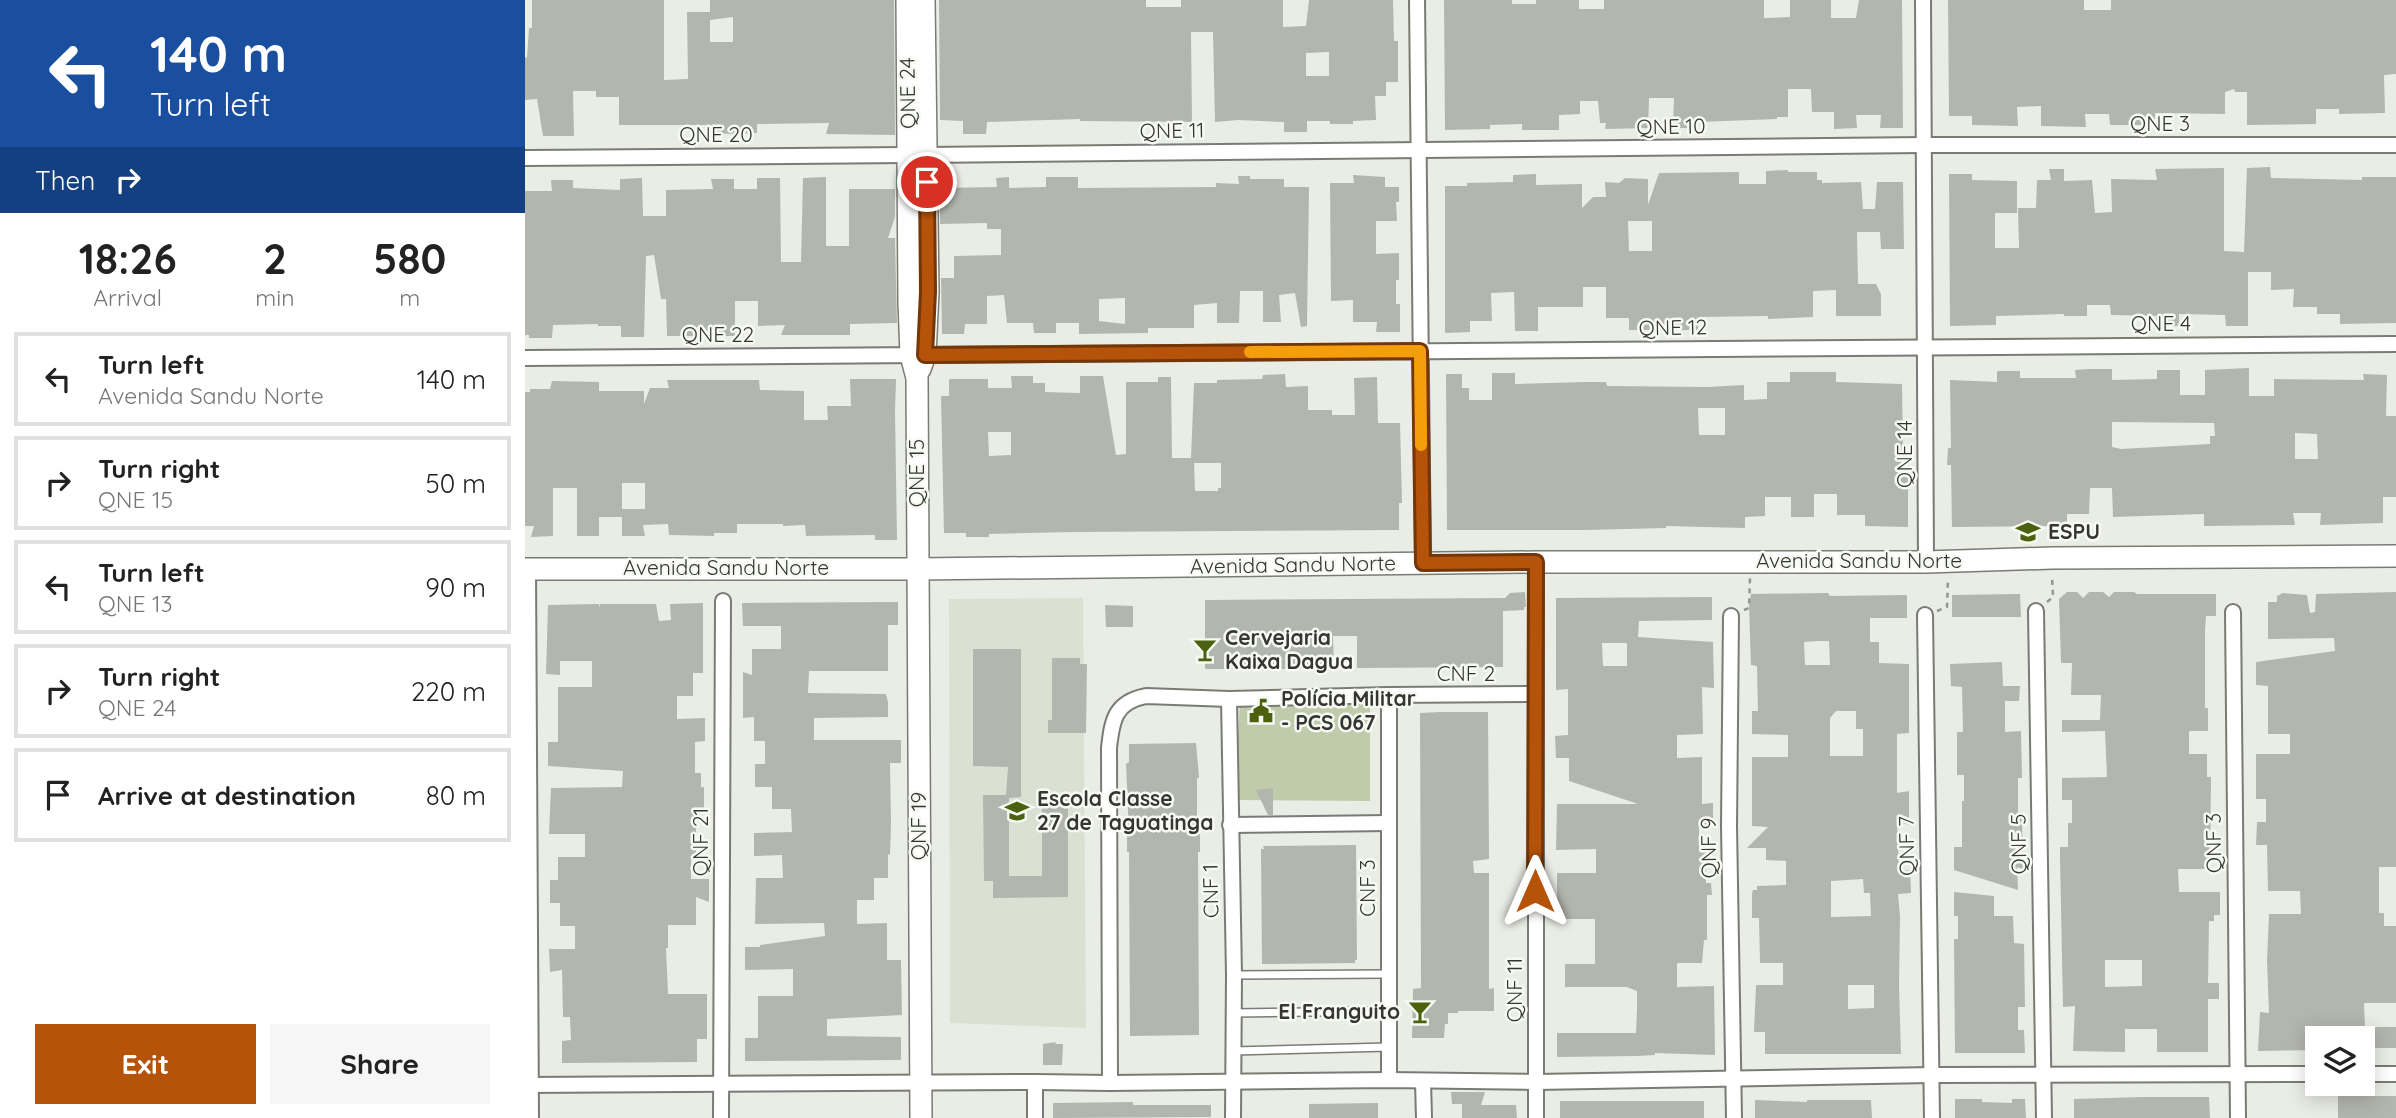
<!DOCTYPE html>
<html lang="en">
<head>
<meta charset="utf-8">
<style>
  body { margin:0; font-family:Quicksand,sans-serif; background:#f6f6f6; color:#222; height:100vh; display:flex; flex-direction:column; font-size:26px; white-space:nowrap }
  * { box-sizing:border-box; margin:0 }
  p { font-size:23px; color:#767676 }
  .icon { flex:none; width:38px; height:38px; fill:none; stroke:currentColor; stroke-width:2; stroke-linecap:round; stroke-linejoin:round }
  .map { position:relative; flex:1; overflow:hidden }
  .details { display:flex; flex-direction:column; background:#fff; width:525px }
  .details>* { flex:none }
  .guide { background:#1a4fa0; color:#fff; overflow:hidden }
  .controls { position:absolute; left:1780px; top:1026px; display:grid; gap:14px }
  .controls a { display:grid; place-items:center; width:70px; height:70px; border-radius:0px; background:#fff; box-shadow:0 4px 18px #0003; font-size:35px }
  .pin { position:absolute; display:grid; place-items:center; width:60px; height:60px; color:#fff; margin:-30px; border:4px solid #fff; border-radius:50%; box-shadow:0 2px 7px #0007 }
  .me { position:absolute; width:77px; margin:-38px; rotate:0deg; stroke-linejoin:round; filter:drop-shadow(0 0 5px #0008) }
  .turn { display:flex; align-items:center; gap:24px; height:147px; padding:0 35px; font-size:32px }
  .turn .icon { width:91px; height:91px; stroke-width:2.5 }
  .turn b { display:block; font-size:49px; line-height:60px }
  .then { display:flex; align-items:center; height:66px; padding:0 35px; background:#0003; gap:14px; font-size:26px }
  .eta { display:flex; justify-content:space-evenly; align-items:center; height:119px; text-align:center }
  .eta b { font-size:42px; font-weight:700; line-height:49px }
  .action { display:flex; gap:14px; margin-top:auto; padding:14px 35px }
  .action a { flex:1; height:80px; border-radius:0px; background:#b45309; color:#fff; font-size:28px; font-weight:700; line-height:80px; text-align:center }
  .action a+a { background:#f6f6f6; color:#222 }
  ul { padding:0; list-style:none }
  li { display:flex; align-items:center; gap:21px; height:94px; margin:0 14px 10px; padding:0 21px; border:4px solid #e0e0e0; border-radius:0px }
  li div { flex:1 }
  li b { display:block; font-size:26px }
  li em { font-style:normal }
  main { display:flex; flex:1; min-height:0 }
  .map>svg:first-child { display:block }
</style>
</head>
<body>
<main>
<section class="details">
<div class="guide">
<div class="turn"><svg class="icon" aria-label="left" viewBox="0 0 24 24"><path d="M17 20v-9H6M10 6l-5 5 5 5"/></svg><div><b>140 m</b>Turn left</div></div>
<div class="then">Then<svg class="icon" aria-label="right" viewBox="0 0 24 24"><path d="M7 20v-9h11M14 6l5 5-5 5"/></svg></div>
</div>
<div class="eta">
<div><b>18:26</b><p>Arrival</p></div>
<div><b>2</b><p>min</p></div>
<div><b>580</b><p>m</p></div>
</div>
<ul>
<li><svg class="icon" aria-label="left" viewBox="0 0 24 24"><path d="M17 20v-9H6M10 6l-5 5 5 5"/></svg><div><b>Turn left</b><p>Avenida Sandu Norte</p></div><em>140 m</em></li>
<li><svg class="icon" aria-label="right" viewBox="0 0 24 24"><path d="M7 20v-9h11M14 6l5 5-5 5"/></svg><div><b>Turn right</b><p>QNE 15</p></div><em>50 m</em></li>
<li><svg class="icon" aria-label="left" viewBox="0 0 24 24"><path d="M17 20v-9H6M10 6l-5 5 5 5"/></svg><div><b>Turn left</b><p>QNE 13</p></div><em>90 m</em></li>
<li><svg class="icon" aria-label="right" viewBox="0 0 24 24"><path d="M7 20v-9h11M14 6l5 5-5 5"/></svg><div><b>Turn right</b><p>QNE 24</p></div><em>220 m</em></li>
<li><svg class="icon" aria-label="arrive" viewBox="0 0 24 24"><path d="M6 21V4h12l-3 4 3 4H6"/></svg><div><b>Arrive at destination</b></div><em>80 m</em></li>
</ul>
<div class="action"><a>Exit</a><a>Share</a></div>
</section>
<div class="map">
<svg width="1871" height="1118" viewBox="0 0 1871 1118">
  <rect width="100%" height="100%" fill="#eaede5"/>
  <polygon fill="#dbe1d2" points="558,598 561,1028 425,1023 424,599"/>
  <polygon fill="#bfcbaa" points="845,697 845,801 710,800 715,700"/>
  <g fill="#b3b6ae" fill-rule="evenodd">
    <polygon points="7,0 139,0 139,80 163,79 162,12 185,12 185,42 208,42 208,17 185,20 185,0 369,0 370,135 301,134 304,123 232,124 232,133 209,134 186,133 186,125 94,125 94,97 71,97 71,91 48,91 49,136 18,136 12,99 0,100 0,57 2,58 4,28 7,28"/>
    <path d="M414,0H621V7H656V0H758V27L781,26L784,0H868L869,41H873V82H861V96H850L851,120L828,121V124H805V121H782V132H759V122L713,120L690,122L688,32H666L667,122L555,121V119L462,122L461,134H438V121L415,120ZM804,52V76H781V53Z"/>
    <polygon points="919,0 987,0 987,4 1011,4 1011,0 1054,0 1054,9 1079,9 1079,0 1239,0 1239,18 1265,17 1265,0 1306,0 1306,18 1331,18 1334,0 1377,0 1378,128 1355,128 1356,115 1331,115 1332,128 1309,129 1309,112 1287,112 1286,89 1263,89 1263,117 1252,117 1252,119 1173,122 1171,128 1148,128 1149,98 1124,98 1123,128 1080,129 1081,123 1075,123 1073,101 1055,101 1055,114 1034,115 1034,130 997,130 997,124 965,125 965,129 920,130"/>
    <polygon points="1423,0 1559,0 1559,10 1586,10 1586,0 1871,0 1871,74 1859,75 1860,113 1814,114 1814,109 1791,109 1791,124 1722,125 1722,92 1710,92 1709,89 1700,92 1700,114 1630,113 1630,125 1585,125 1584,114 1560,114 1561,127 1516,126 1516,106 1492,107 1493,126 1447,125 1447,116 1424,116"/>
    <polygon points="1745,167 1746,178 1837,180 1837,177 1871,177 1871,323 1815,324 1815,314 1792,314 1792,307 1768,307 1769,289 1746,290 1746,272 1723,272 1723,326 1701,326 1700,315 1654,314 1654,326 1631,326 1631,316 1586,315 1585,305 1562,305 1562,316 1539,316 1539,314 1471,316 1471,325 1425,326 1424,174 1447,174 1447,180 1492,181 1492,213 1470,213 1470,248 1494,248 1493,208 1511,208 1512,180 1526,180 1524,169 1539,169 1539,181 1567,180 1570,213 1587,212 1586,179 1632,180 1630,169 1699,168 1699,251 1719,252 1722,168"/>
    <path d="M1263,170V172H1292V180H1297V183L1336,182L1338,209H1350L1352,182H1378L1379,249H1356L1355,232H1332L1333,284H1351L1356,294V316H1311V290L1288,291V317L1243,319V316L1174,317L1173,330H1104V318H1081V287H1058V307H1013V331H990L989,292L966,293L967,321H945V332L920,333V186H942V183L988,182V175L1011,174V185L1057,184V208L1068,197H1081L1080,182L1094,183L1100,178L1123,179V205L1134,173L1214,172V184H1241V171ZM1103,221H1127V251H1104Z"/>
    <polygon points="828,175 860,177 860,187 874,187 874,202 871,202 872,221 851,221 851,254 874,253 874,280 871,280 871,304 875,304 875,332 851,332 852,322 828,322 828,300 806,301 805,183 829,183"/>
    <path d="M713,176H725V179H759V187H784L782,326L776,327L770,293L754,295L756,322H738V291H715L714,323H692V303L669,305V328H623V333L554,334V323H531V333H509L508,323H482L479,295L462,296V324H440L439,334H417L416,278H429V256L476,255V229H462V223L415,224V188L472,187L471,178L484,177V188L521,187V177H553V188L691,187V183L714,184ZM600,298V324L574,321V299Z"/>
    <polygon points="301,177 301,246 324,246 324,189 370,189 370,217 363,238 370,238 372,323 325,324 325,335 256,335 260,325 233,326 233,301 210,301 210,336 142,336 141,299 136,299 129,255 121,256 119,337 96,337 96,326 73,326 73,324 28,325 27,338 4,338 4,335 0,335 0,191 27,191 26,180 48,180 48,188 95,190 95,179 117,178 118,216 141,216 141,190 188,189 186,179 209,179 209,189 232,189 232,178 255,178 256,262 276,262 278,178"/>
    <path d="M1724,368V396H1749V379L1839,380L1838,374L1862,375L1861,416H1871V497H1858V523L1795,525L1796,513H1768L1770,525L1679,526V514L1588,517L1587,488H1565L1564,514H1542V526L1427,527L1426,465H1422L1423,448H1426L1425,380L1472,382V371H1495V378H1551L1550,370L1563,369H1587V380L1632,379V370H1655V395H1680V370ZM1587,422L1689,423L1690,436H1685V444L1596,449L1587,447ZM1770,433L1792,434L1793,459H1770Z"/>
    <path d="M1265,372H1311V382L1377,384L1378,453H1380L1381,474H1383V527L1340,526V515H1312V494H1289V517H1266V497H1240V516L1220,517V528L1141,526V528L1060,530H922L921,374H937V388H944V400H967V373H990V384L1059,382H1081L1082,386L1183,387L1219,385V400L1242,399V382H1265ZM1173,408H1200V435H1174Z"/>
    <path d="M760,374L761,387L783,386V410H807V415H830L829,378L852,377L853,423H875L877,503H874V530L549,532L464,534V537H441V533H419L416,396H424V379H463V388H487L486,376H508V383H520V392L555,393V376H578L591,455L601,454V382H633V377H646L647,458H666L669,383H692V380L737,379L738,375ZM463,432H486V455L464,456ZM669,463H696V488H693V491H670Z"/>
    <polygon points="325,379 371,379 370,411 372,540 350,540 350,535 281,536 280,525 258,526 258,524 212,524 212,533 189,533 189,536 144,535 143,524 118,525 120,536 97,536 97,509 120,509 120,483 97,483 97,517 74,517 74,536 52,536 52,488 28,488 28,536 6,537 9,526 0,526 0,392 5,392 5,389 25,389 27,381 74,382 74,391 119,391 119,404 125,388 144,388 142,380 234,380 235,390 279,391 279,420 303,420 302,406 326,406"/>
    <polygon points="1000,592 1001,607 999,607 999,610 978,611 978,667 832,668 832,636 808,636 809,669 680,669 680,600 980,598 985,593"/>
    <path d="M1542,592H1552L1558,598L1564,592H1578L1584,597L1589,592H1609L1612,594H1691V616H1681L1680,630V708H1683V731H1664V754H1682V777H1686L1685,869H1653L1654,892H1695V915H1689V921H1684L1683,983H1694V999H1683V1052H1632V1029H1600V1052L1548,1051L1550,1006L1538,1007L1535,858V847H1543V823H1547V800H1537V778L1582,777L1580,731L1537,732V720H1575L1576,695H1546L1547,663H1536L1534,599ZM1580,960H1617V986L1580,987Z"/>
    <polygon points="1871,592 1871,867 1854,867 1854,913 1859,913 1859,926 1871,926 1871,1003 1839,1003 1840,1027 1871,1027 1871,1048 1838,1048 1838,1038 1792,1038 1792,1050 1733,1051 1735,1012 1744,1013 1742,960 1744,914 1776,914 1775,891 1743,891 1742,845 1731,845 1732,822 1741,822 1741,799 1731,799 1731,754 1765,754 1765,734 1743,734 1743,686 1731,685 1731,662 1810,651 1809,638 1743,639 1743,602 1752,602 1752,596 1758,593 1782,595 1785,613 1790,612 1791,594"/>
    <path d="M1303,593L1305,596L1382,595V618H1345V642H1354V663L1384,664V733L1372,734V793L1384,791V825L1372,821L1374,871L1385,870L1386,893L1373,894L1375,916L1374,985L1376,1054H1240V1032H1229L1231,985H1258V963H1235L1234,918H1227V894L1228,890H1232V886L1261,885V861L1241,860V848H1222L1243,827L1227,826V757H1263V735L1227,734V711H1233L1232,666L1226,665L1224,605L1226,594ZM1293,641H1304L1305,665H1280L1279,642ZM1311,711H1331V729H1338V756H1305V718ZM1338,879L1339,893H1345L1346,916L1306,917V881ZM1323,985H1349V1008L1323,1009Z"/>
    <polygon points="1495,594 1496,617 1427,617 1427,595"/>
    <path d="M1187,597V620L1114,621L1113,637L1188,642L1189,688L1177,687L1178,734L1152,735V758L1177,757V804L1188,803V826H1174V849H1181V883H1186L1187,895H1182V940H1179L1177,963H1152V987L1189,986L1190,1055L1130,1053V1055L1112,1056L1032,1057V1033H1111L1112,1010V991L1102,987H1040V964H1070V919H1032V873H1071V849L1031,850L1032,804H1113L1044,781V758H1031L1030,736L1043,735V689L1031,690V598ZM1077,643H1102V666H1078Z"/>
    <polygon points="373,602 373,625 363,625 363,671 284,671 283,693 361,694 363,702 363,717 289,718 289,740 376,740 376,763 365,763 366,823 365,855 363,854 363,878 349,878 349,900 332,900 332,924 362,923 362,960 376,960 377,1015 302,1019 302,1036 376,1037 376,1060 220,1061 220,1038 233,1038 233,996 268,996 268,969 220,970 220,947 235,947 235,945 300,936 299,923 230,924 231,878 258,878 257,855 229,856 229,833 267,832 266,809 247,809 247,787 230,787 230,764 240,764 240,741 229,741 229,717 218,718 218,672 227,675 227,649 256,649 256,626 218,626 217,603"/>
    <polygon points="178,603 178,673 168,673 168,696 152,696 152,719 180,718 180,741 170,742 170,773 176,773 176,787 179,787 179,810 171,810 171,858 166,859 166,879 184,879 184,902 171,897 171,925 143,925 143,948 141,948 143,994 182,994 182,1039 172,1039 172,1062 37,1063 37,1041 46,1040 45,1017 38,1017 37,970 25,972 24,949 50,949 50,926 35,926 35,903 25,903 25,880 33,880 33,857 60,857 60,834 24,834 26,788 97,787 98,771 23,766 23,742 33,742 33,687 67,687 67,661 35,661 35,675 21,674 23,605 74,604 74,608 75,604 131,604 134,621 146,620 145,604"/>
    <polygon points="580,605 608,606 608,627 581,627"/>
    <polygon points="448,649 496,649 496,797 484,798 484,876 517,876 517,796 543,796 543,897 468,898 468,881 459,881 458,795 481,795 483,767 448,766"/>
    <polygon points="527,658 555,658 555,664 562,664 561,733 523,733 523,720 527,720"/>
    <polygon points="1477,662 1478,686 1495,686 1494,701 1480,701 1480,732 1496,731 1497,778 1493,778 1493,814 1497,814 1498,869 1492,867 1493,890 1429,870 1429,847 1437,847 1437,801 1439,801 1439,775 1432,775 1432,732 1438,732 1437,687 1426,686 1425,664"/>
    <polygon points="915,712 963,712 964,859 948,861 949,873 964,873 964,989 969,988 969,1011 933,1011 933,1013 923,1013 923,1024 920,1024 919,1038 887,1038 888,989 896,988 895,713"/>
    <polygon points="671,743 674,777 672,779 672,834 675,834 675,852 673,852 674,1035 605,1036 604,852 602,852 602,835 604,835 601,764 604,762 604,744"/>
    <polygon points="748,788 748,815 743,815 731,790"/>
    <polygon points="831,845 832,960 830,960 830,963 737,964 736,849 739,849 738,846"/>
    <polygon points="1429,892 1469,896 1469,916 1488,916 1489,943 1499,944 1500,1007 1493,1007 1493,1030 1499,1030 1500,1053 1430,1053 1429,939 1433,939 1433,916 1429,916"/>
    <polygon points="531,1042 530,1044 538,1044 537,1065 518,1065 518,1044"/>
    <polygon points="926,1092 960,1092 956,1105 991,1105 992,1118 937,1118 937,1104 927,1104"/>
    <rect x="1813" y="1096" width="58" height="22"/>
    <polygon points="1617,1097 1684,1097 1685,1118 1549,1118 1549,1099"/>
    <polygon points="1430,1099 1457,1099 1457,1102 1487,1103 1487,1099 1500,1099 1501,1118 1430,1118"/>
    <polygon points="1230,1100 1282,1102 1282,1100 1346,1100 1347,1118 1230,1118"/>
    <rect x="1035" y="1101" width="144" height="17"/>
    <polygon points="608,1102 608,1105 686,1105 686,1117 528,1118 528,1103"/>
    <polygon points="853,1103 853,1118 784,1118 784,1104"/>
  </g>
  <g fill="none" stroke-linecap="round" stroke-linejoin="round">
    <g stroke="#797c75" stroke-width="10">
      <g id="lane">
        <polyline points="709,975 864,974"/>
        <polyline points="709,1013 864,1011"/>
        <polyline points="709,1051 864,1047"/>
      </g>
    </g>
    <g stroke="#797c75" stroke-width="18">
      <g id="street">
        <polyline points="892,0 898,563"/>
        <polyline points="1398,0 1401,562"/>
        <polyline points="401,155 1398,145 1871,145"/>
        <polyline points="0,158 383,155"/>
        <polyline points="0,358 1871,344"/>
        <polyline points="1011,562 1011,1118"/>
        <polyline points="3,569 6,1118"/>
        <polyline points="1511,611 1519,1118"/>
        <polyline points="1708,612 1713,1118"/>
        <polyline points="1400,615 1407,1118"/>
        <polyline points="1206,616 1204,826 1209,1118"/>
        <polyline points="704,699 709,975 708,1118"/>
        <polyline points="705,825 864,823"/>
        <polyline points="1838,1074 1871,1074"/>
        <polyline points="864,1080 864,695"/>
        <polyline points="898,1081 899,1118"/>
        <polyline points="510,1082 510,1118"/>
        <path d="M585,1083L584,748C587,720 590,702 621,696L704,699L864,695L1010,694"/>
        <polyline points="0,1085 510,1082 585,1083 864,1080 1011,1082 1407,1075 1792,1074"/>
        <polyline points="196,1118 198,601"/>
      </g>
    </g>
    <g stroke="#797c75" stroke-width="24">
      <g id="secondary">
        <polyline points="382,0 384,302 386,355 392,378 396,1118"/>
        <polyline points="395,369 400,355 403,292 399,0"/>
        <polyline points="0,569 392,569 1011,562 1401,562 1527,558 1871,556"/>
      </g>
    </g>
    <g stroke="#949690" stroke-width="2.5" stroke-dasharray="5 5" stroke-linecap="butt">
      <polyline points="1522,602 1528,597 1527,576"/>
      <polyline points="1219,610 1224,608 1225,578"/>
      <polyline points="1412,611 1422,607 1423,579"/>
    </g>
    <use href="#lane" stroke="#fff" stroke-width="7"/>
    <use href="#street" stroke="#fff" stroke-width="14"/>
    <use href="#secondary" stroke="#fff" stroke-width="21"/>
  </g>
  <g fill="none" stroke-linecap="round" stroke-linejoin="round">
    <g stroke="#753606" stroke-width="18">
      <polyline id="route" points="402,182 403,292 400,355 895,351 898,563 1011,562 1010,891"/>
    </g>
    <use href="#route" stroke="#b45309" stroke-width="12"/>
    <polyline stroke="#f59e0b" stroke-width="12" points="725,352 895,351 896,445"/>
  </g>
  <defs>
    <g id="school-bare" transform="scale(1.89)"><path d="M0-5L7-2L0 1L-7-2ZM-4 1L0 2.5L4 1V4Q0 6-4 4Z" fill="#4b610d" stroke="#f7faf3" stroke-width="2.5" paint-order="stroke"/></g>
    <g id="bar-bare" transform="scale(1.89)"><path d="M-6-5H6L.8 .8V4.5H3.5V6h-7V4.5H-.8V.8Z" fill="#4b610d" stroke="#f7faf3" stroke-width="2.5" paint-order="stroke"/></g>
    <g id="civic-bare" transform="scale(1.89)"><path d="M-.6-6.5H3V-4.5H.6V-3L4-1V1h2V6H-6V1h2V-1L-.6-3ZM-1.2 2.5V6h2.4V2.5Z" fill="#4b610d" stroke="#f7faf3" stroke-width="2.5" paint-order="stroke"/></g>
  </defs>
  <g fill-rule="evenodd">
    <use href="#school-bare" x="1503" y="532"/>
    <use href="#bar-bare" x="680" y="650"/>
    <use href="#civic-bare" x="736" y="711"/>
    <use href="#school-bare" x="492" y="811"/>
    <use href="#bar-bare" x="895" y="1012"/>
  </g>
  <g text-anchor="middle" stroke-width="5" stroke-linejoin="round" paint-order="stroke">
    <g font-size="21" fill="#353633" stroke="#f7faf3">
      <text transform="translate(383 93) rotate(-91)" y="7">QNE 24</text>
      <text x="1635" y="131">QNE 3</text>
      <text transform="translate(1146 127) rotate(-1)" y="7">QNE 10</text>
      <text transform="translate(647 131) rotate(-1)" y="7">QNE 11</text>
      <text x="191" y="142">QNE 20</text>
      <text x="1636" y="331">QNE 4</text>
      <text transform="translate(1148 328) rotate(-1)" y="7">QNE 12</text>
      <text x="193" y="342">QNE 22</text>
      <text transform="translate(1380 454) rotate(-90)" y="7">QNE 14</text>
      <text transform="translate(392 473) rotate(-90)" y="7">QNE 15</text>
      <text x="1334" y="568">Avenida Sandu Norte</text>
      <text transform="translate(768 565) rotate(-1)" y="7">Avenida Sandu Norte</text>
      <text x="201" y="575">Avenida Sandu Norte</text>
      <text x="941" y="681">CNF 2</text>
      <text transform="translate(394 826) rotate(-90)" y="7">QNF 19</text>
      <text transform="translate(176 842) rotate(-90)" y="7">QNF 21</text>
      <text transform="translate(1689 843) rotate(-91)" y="7">QNF 3</text>
      <text transform="translate(1494 844) rotate(-91)" y="7">QNF 5</text>
      <text transform="translate(1382 846) rotate(-91)" y="7">QNF 7</text>
      <text transform="translate(1184 848) rotate(-91)" y="7">QNF 9</text>
      <text transform="translate(843 888) rotate(-90)" y="7">CNF 3</text>
      <text transform="translate(686 891) rotate(-91)" y="7">CNF 1</text>
      <text transform="translate(990 990) rotate(-90)" y="7">QNF 11</text>
    </g>
    <g font-size="21" font-weight="bold" fill="#353633" stroke="#f7faf3" text-anchor="start">
      <text x="1523" y="539">ESPU</text>
      <text x="700" y="645">Cervejaria<tspan x="700" dy="24">Kaixa Dagua</tspan></text>
      <text x="756" y="706">Polícia Militar<tspan x="756" dy="24">- PCS 067</tspan></text>
      <text x="512" y="806">Escola Classe<tspan x="512" dy="24">27 de Taguatinga</tspan></text>
      <text x="875" y="1019" text-anchor="end">El Franguito</text>
    </g>
  </g>
</svg>
<div class="controls">
<a><svg class="icon" aria-label="layers" viewBox="0 0 24 24"><path d="M12 4l9 5-9 5-9-5zM3 14l9 5 9-5"/></svg></a>
</div>
<div class="pin" style="left:402px;top:182px;background:#d93025"><svg class="icon" aria-label="arrive" viewBox="0 0 24 24"><path d="M6 21V4h12l-3 4 3 4H6"/></svg></div>
<svg class="me" style="left:1010px;top:891px" viewBox="-20 -20 40 40"><path d="M0-17L14 15 0 8-14 15z" fill="#b45309" stroke="#fff" stroke-width="4"/></svg>
</div>
</main>
</body>
</html>
